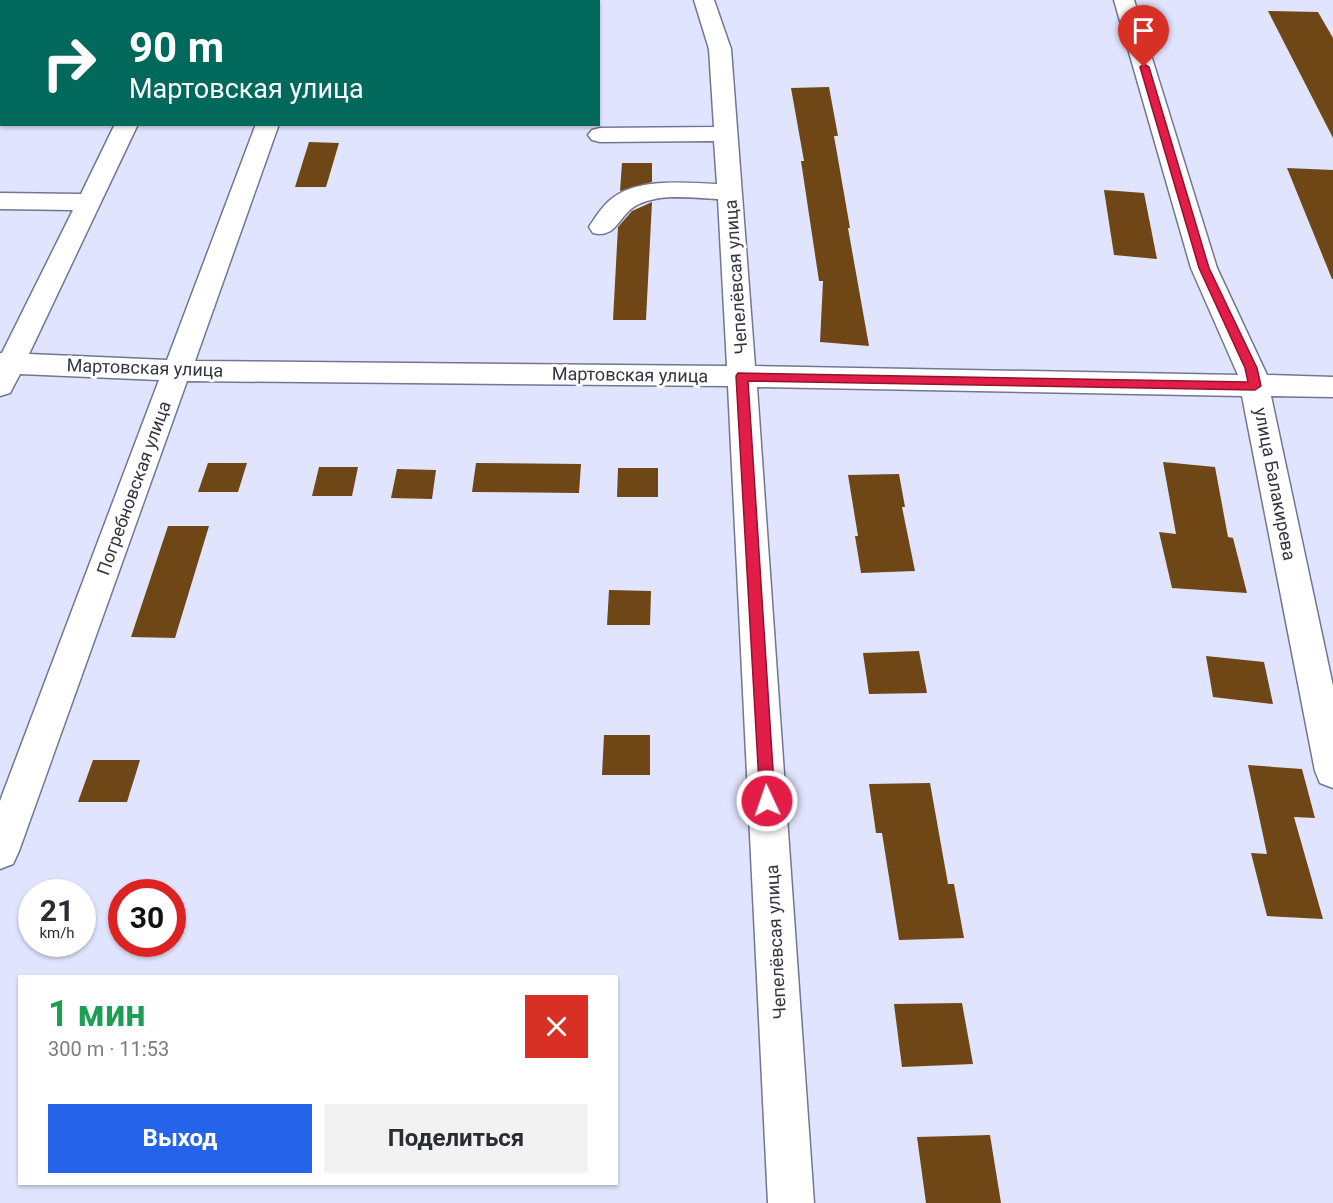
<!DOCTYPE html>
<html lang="ru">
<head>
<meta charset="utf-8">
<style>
  body { margin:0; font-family:Roboto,sans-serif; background:#f2f2f3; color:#2b2b33; height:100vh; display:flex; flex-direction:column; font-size:22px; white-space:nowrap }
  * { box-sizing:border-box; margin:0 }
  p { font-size:20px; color:#7c7c81 }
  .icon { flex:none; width:33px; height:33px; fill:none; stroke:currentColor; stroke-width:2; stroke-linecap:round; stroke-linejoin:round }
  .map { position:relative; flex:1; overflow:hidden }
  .sheet { position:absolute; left:18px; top:975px; width:600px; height:210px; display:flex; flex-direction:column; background:#fff; border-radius:0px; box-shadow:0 2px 4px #0004 }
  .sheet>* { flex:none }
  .top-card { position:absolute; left:0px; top:0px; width:600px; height:126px; box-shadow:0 2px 4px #0004; background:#00695c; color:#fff; overflow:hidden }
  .speed { position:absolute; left:18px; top:879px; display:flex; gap:12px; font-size:30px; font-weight:700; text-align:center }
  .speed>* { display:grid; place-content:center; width:78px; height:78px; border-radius:50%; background:#fff; box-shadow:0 2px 4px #0004; line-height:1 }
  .speed small { font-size:15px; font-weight:400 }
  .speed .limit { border:9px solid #d22; background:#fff; color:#111 }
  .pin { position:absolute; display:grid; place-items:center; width:51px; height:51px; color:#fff; margin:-62px -26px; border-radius:50% 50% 50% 0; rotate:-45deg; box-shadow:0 0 6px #0007 }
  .pin .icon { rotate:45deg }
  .me { position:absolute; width:66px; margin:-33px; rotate:357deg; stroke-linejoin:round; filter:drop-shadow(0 0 4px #0008) }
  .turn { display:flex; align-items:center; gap:21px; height:126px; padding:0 30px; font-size:27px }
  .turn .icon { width:78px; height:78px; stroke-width:2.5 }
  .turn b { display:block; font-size:42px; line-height:51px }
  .round { display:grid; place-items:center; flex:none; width:63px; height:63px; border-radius:0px; background:#f2f2f3 }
  .headline { display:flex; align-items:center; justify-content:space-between; height:102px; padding:0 30px }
  h1 { font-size:36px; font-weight:700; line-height:45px; color:#1e9e55 }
  .button { display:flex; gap:12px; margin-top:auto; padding:12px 30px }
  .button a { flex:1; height:69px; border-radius:0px; background:#2563eb; color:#fff; font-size:24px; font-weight:700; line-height:69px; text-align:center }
  .button a+a { background:#f2f2f3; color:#2b2b33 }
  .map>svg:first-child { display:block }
</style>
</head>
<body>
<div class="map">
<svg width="1333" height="1203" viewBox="0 0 1333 1203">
  <rect width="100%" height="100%" fill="#e1e4fe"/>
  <g fill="#6f4616">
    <polygon points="1268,11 1318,12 1333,38 1333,138"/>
    <polygon points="829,87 838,136 834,136 850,228 848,228 869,346 820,342 823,281 819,281 801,161 804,161 791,88"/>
    <polygon points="309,142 339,143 326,187 295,187"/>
    <polygon points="622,163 652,163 652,182 620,191"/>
    <polygon points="1287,168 1333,170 1333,279 1332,279"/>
    <polygon points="1104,190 1144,193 1157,259 1114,255"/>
    <polygon points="652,202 646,320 613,320 618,227 632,211"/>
    <polygon points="1163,462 1215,467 1228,537 1233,538 1247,593 1172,588 1159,532 1176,534"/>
    <polygon points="208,463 247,463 238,492 198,492"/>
    <polygon points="476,463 581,464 579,493 472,492"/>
    <polygon points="319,467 358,467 352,496 312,496"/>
    <polygon points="618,468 658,468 658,497 617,497"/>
    <polygon points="397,469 436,470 432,499 391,498"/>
    <polygon points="899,474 905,507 902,507 915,571 861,573 855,536 858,536 848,475"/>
    <polygon points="168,526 209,526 175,638 131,637"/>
    <polygon points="609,590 651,591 650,625 607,625"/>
    <polygon points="919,651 927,693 869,694 863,653"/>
    <polygon points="1206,656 1264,662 1273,704 1213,697"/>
    <polygon points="604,735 650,735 650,775 602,775"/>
    <polygon points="93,760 140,760 127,802 78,802"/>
    <polygon points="1248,765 1302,769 1315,818 1294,817 1323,919 1267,916 1251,853 1267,854"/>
    <polygon points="930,783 948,884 954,884 964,938 899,940 882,833 876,833 869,784"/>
    <polygon points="962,1003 973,1064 902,1067 894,1004"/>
    <polygon points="990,1135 1001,1203 926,1203 917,1137"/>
  </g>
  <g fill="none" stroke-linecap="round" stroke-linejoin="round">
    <g stroke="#737692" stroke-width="3">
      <g id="minor">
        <polygon points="177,0 197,0 176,2"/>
        <polygon points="305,0 325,0 304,2"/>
        <path d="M694,0H714L731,49L755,366L1238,375L1191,268L1114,0H1134L1217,268L1267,375L1333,377V397L1271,396L1333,686V788L1320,783L1315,771L1242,396L757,387L814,1203H768L728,386L187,381L19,851L13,864L0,869V801L159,380L20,374L10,393L0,396V353H2L73,210L0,209V193L81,194L115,124H138L29,354L167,360L256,124H279L195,361L727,366L718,199C692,198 661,193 637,205C618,215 617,239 593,233L589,227C595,218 601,208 609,201C636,177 684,183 717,184L714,141L600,142L592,140L588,135L592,130L600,128L714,127L709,49Z"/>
      </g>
    </g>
    <use href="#minor" fill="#fff" fill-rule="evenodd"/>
  </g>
  <polygon fill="#e11d48" stroke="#92132f" stroke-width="1.5" points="1144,64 1149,67 1209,268 1257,368 1261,386 1255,390 748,381 775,801 773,807 767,809 762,807 760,801 736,376 738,373 1248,382 1245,368 1199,268 1140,67"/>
  <g text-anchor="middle" stroke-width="6" stroke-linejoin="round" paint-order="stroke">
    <g font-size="18" fill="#343541" stroke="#fff">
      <text transform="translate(736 277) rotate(-94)" y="6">Чепелёвсая улица</text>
      <text transform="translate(145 368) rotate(2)" y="6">Мартовская улица</text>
      <text transform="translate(630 375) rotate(1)" y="6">Мартовская улица</text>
      <text transform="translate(1275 484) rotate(79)" y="6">улица Балакирева</text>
      <text transform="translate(134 488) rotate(-70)" y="6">Погребновская улица</text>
      <text transform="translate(776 942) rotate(-93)" y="6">Чепелёвсая улица</text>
    </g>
  </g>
</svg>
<div class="speed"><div>21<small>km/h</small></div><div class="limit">30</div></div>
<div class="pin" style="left:1144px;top:67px;background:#d93025"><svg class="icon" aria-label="arrive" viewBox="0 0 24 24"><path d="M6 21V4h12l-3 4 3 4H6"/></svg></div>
<svg class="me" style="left:767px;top:801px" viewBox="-20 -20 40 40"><circle r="17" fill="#e11d48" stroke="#fff" stroke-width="3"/><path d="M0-11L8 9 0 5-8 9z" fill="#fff"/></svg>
<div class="top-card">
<div class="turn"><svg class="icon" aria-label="right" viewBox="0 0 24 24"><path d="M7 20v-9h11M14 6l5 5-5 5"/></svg><div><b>90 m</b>Мартовская улица</div></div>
</div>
<section class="sheet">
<div class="headline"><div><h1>1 мин</h1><p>300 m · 11:53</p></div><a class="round" style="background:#d93025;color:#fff"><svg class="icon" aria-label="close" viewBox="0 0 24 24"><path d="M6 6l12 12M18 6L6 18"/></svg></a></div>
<div class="button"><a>Выход</a><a>Поделиться</a></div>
</section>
</div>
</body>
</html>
